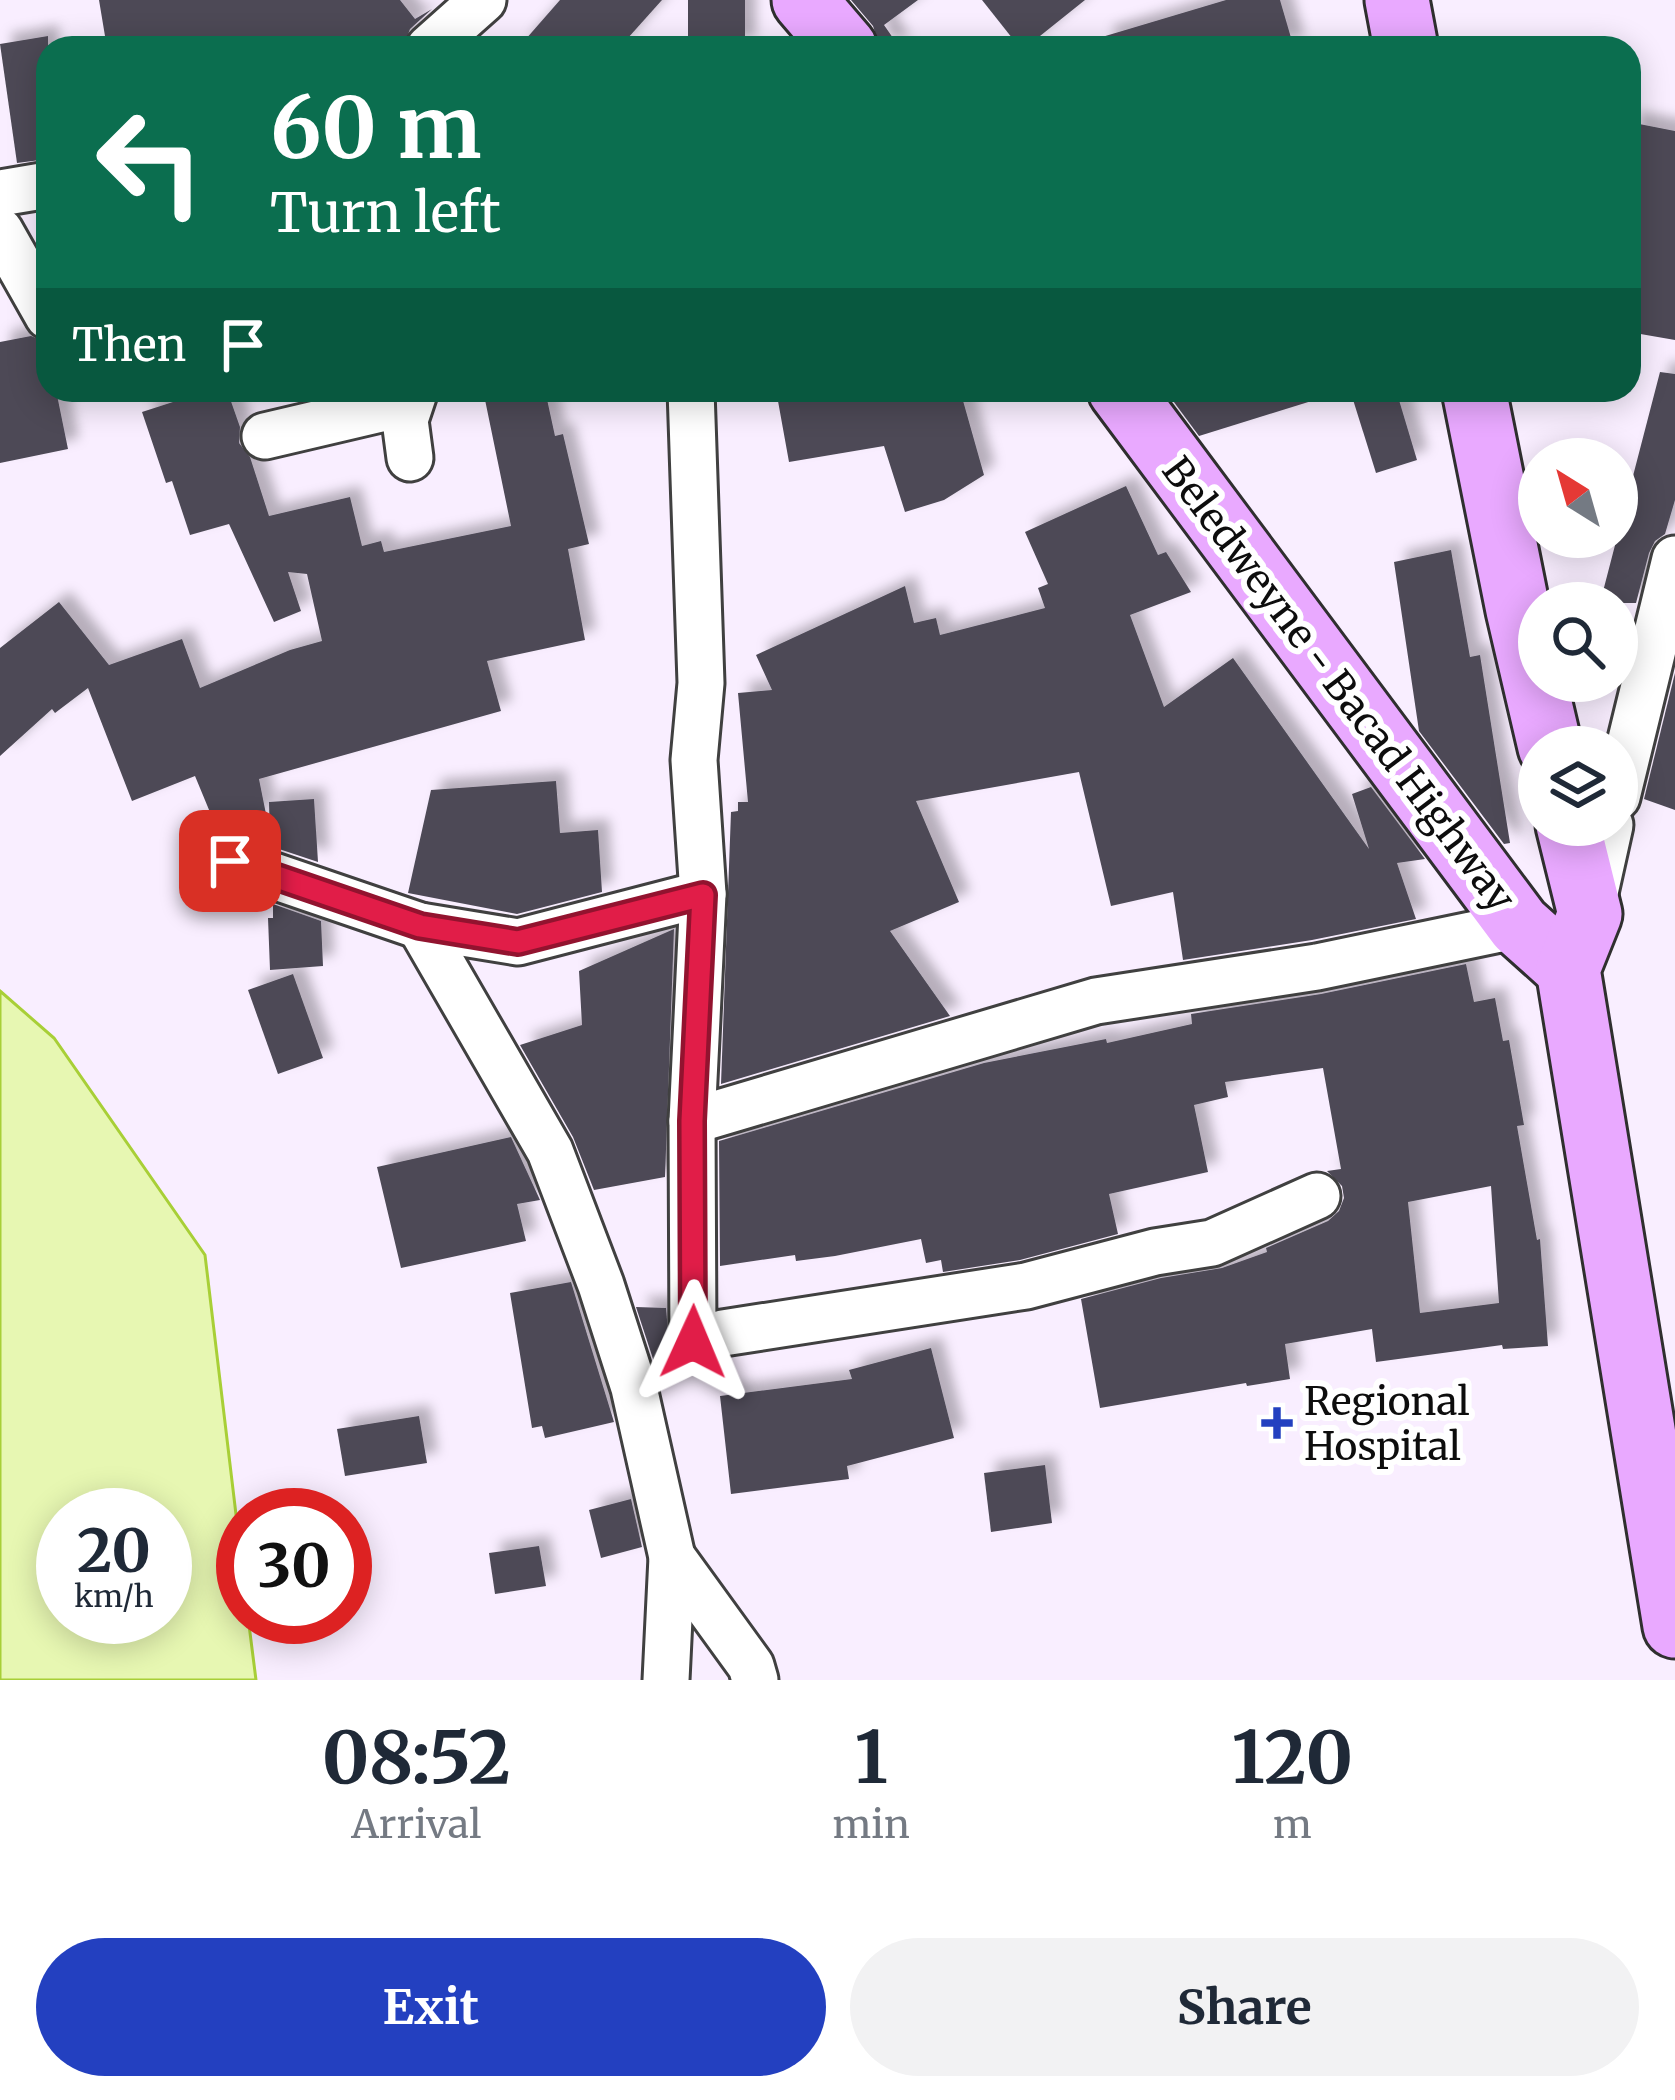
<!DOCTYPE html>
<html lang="en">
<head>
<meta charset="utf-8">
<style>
  body { margin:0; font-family:Merriweather,serif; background:#f2f2f3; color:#1f2937; height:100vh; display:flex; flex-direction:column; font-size:45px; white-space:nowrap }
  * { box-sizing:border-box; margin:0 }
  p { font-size:39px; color:#747a83 }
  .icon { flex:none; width:66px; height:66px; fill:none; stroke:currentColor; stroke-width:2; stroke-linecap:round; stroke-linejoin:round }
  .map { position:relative; height:1680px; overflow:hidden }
  .details { display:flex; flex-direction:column; background:#fff; flex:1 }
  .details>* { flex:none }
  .top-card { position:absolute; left:36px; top:36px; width:1605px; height:366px; border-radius:36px; box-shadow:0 6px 30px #0003; background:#0b6e4f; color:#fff; overflow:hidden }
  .needle { width:78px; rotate:323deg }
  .buttons { position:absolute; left:1518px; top:438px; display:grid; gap:24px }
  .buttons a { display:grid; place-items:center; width:120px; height:120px; border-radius:50%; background:#fff; box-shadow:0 6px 30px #0003; font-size:60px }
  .speed { position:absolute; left:36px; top:1488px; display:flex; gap:24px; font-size:60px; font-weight:700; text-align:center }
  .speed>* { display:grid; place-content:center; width:156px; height:156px; border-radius:50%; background:#fff; box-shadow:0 6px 30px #0003; line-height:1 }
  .speed small { font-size:30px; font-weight:400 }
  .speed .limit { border:18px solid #d22; background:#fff; color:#111 }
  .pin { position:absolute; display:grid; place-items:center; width:102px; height:102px; color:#fff; margin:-51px; border-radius:24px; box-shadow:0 6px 18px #0006 }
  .me { position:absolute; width:132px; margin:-66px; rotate:1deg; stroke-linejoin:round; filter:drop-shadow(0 0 9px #0008) }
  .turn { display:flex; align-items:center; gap:42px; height:252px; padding:0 36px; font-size:54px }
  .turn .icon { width:156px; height:156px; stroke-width:2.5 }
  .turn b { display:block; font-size:84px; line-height:102px }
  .then { display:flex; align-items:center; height:114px; padding:0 36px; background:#0003; gap:24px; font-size:45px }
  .eta { display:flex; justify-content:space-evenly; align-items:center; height:204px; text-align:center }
  .eta b { font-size:72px; font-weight:700; line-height:84px }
  .cta { display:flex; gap:24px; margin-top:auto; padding:24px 36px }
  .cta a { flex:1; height:138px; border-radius:72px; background:#2340c0; color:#fff; font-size:48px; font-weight:700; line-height:138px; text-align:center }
  .cta a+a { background:#f2f2f3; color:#1f2937 }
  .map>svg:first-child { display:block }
</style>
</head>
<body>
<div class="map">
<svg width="1675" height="1680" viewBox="0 0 1675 1680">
  <defs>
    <filter id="shadow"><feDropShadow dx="11" dy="-11" stdDeviation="6" flood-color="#0004"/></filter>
  </defs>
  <rect width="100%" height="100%" fill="#f9eeff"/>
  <path fill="#e7f7b2" stroke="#a8cf37" stroke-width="3" fill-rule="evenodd" d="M0,991L54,1038L205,1255L243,1573V1617H248L256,1680H0ZM63,1515H165V1617H63Z"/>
  <g fill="#4d4a56" fill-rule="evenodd" filter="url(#shadow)">
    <polygon points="99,0 400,0 415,19 432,9 410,29 403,48 107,48"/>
    <polygon points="560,0 662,0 619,48 518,48"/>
    <rect x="688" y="0" width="57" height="48"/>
    <polygon points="851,0 918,0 884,25 900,48 880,48 873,26"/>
    <polygon points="982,0 1085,0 1025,48 1020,48"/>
    <polygon points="1226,0 1280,0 1294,48 1104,48 1102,37"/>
    <polygon points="48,36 48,159 17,163 0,44"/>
    <polygon points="1629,122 1675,131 1675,340 1629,332"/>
    <polygon points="31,336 48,343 48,390 56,390 68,449 0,463 0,342"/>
    <polygon points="1660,372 1675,374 1675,500 1665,534 1655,541 1649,553 1636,603 1600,603"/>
    <polygon points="210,390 227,390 240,427 239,443 250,457 269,516 350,497 362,546 381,541 384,552 511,526 483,390 545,390 555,436 563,434 589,544 568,549 585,640 487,661 501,711 259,779 266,814 219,834 195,776 132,801 88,688 55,713 52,709 0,756 0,648 59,602 109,665 182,639 200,688 290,650 322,641 307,574 288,572 301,611 274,622 229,524 190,535 172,481 166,483 142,412"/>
    <polygon points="776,390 960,390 984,475 944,500 905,512 884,446 789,462"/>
    <polygon points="1165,390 1316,390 1318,399 1199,436"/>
    <polygon points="1350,390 1396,390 1417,460 1376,473"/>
    <polygon points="1126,486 1158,555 1166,552 1191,592 1130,615 1164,707 1233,658 1369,849 1352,794 1371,787 1425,859 1397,863 1416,919 1312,940 1183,960 1173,892 1111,906 1079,772 916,801 959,902 890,931 950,1016 721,1084 731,812 738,811 738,802 748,802 738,693 772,690 756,655 905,586 914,623 936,618 940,635 1045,608 1038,588 1048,584 1025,532"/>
    <polygon points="1451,550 1470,657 1480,655 1510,843 1504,844 1419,731 1394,562"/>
    <polygon points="1675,673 1675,810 1644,799"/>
    <polygon points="556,781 560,833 598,830 602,892 517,914 408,893 431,790"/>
    <polygon points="314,799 318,862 270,846 269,802"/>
    <polygon points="273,904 321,921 323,966 270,970 268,918 273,918"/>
    <polygon points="674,929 665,1177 594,1190 573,1137 520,1045 582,1025 579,971"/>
    <path d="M1466,964L1474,1002L1495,998L1503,1041L1509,1040L1524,1125L1517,1126L1537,1240L1540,1239L1548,1346L1503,1349L1502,1345L1376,1362L1372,1329L1285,1344L1290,1379L1247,1386L1246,1383L1100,1408L1081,1299L1161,1278L1222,1268L1267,1252L1266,1248L1328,1221L1339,1211L1344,1198L1342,1186L1327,1171L1341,1169L1323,1068L1225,1082L1228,1097L1194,1105L1208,1172L1109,1194L1118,1234L1020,1260L943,1272L941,1260L926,1263L921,1239L835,1256L796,1261L795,1255L720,1266L719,1141L984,1063L1106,1039L1107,1043L1192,1024L1191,1014L1321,994ZM1491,1186L1499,1303L1420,1313L1408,1202Z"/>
    <polygon points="293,974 323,1058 278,1074 248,990"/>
    <polygon points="511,1137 540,1200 517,1204 526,1241 401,1268 377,1167"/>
    <polygon points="571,1282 614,1422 545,1438 542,1426 532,1428 510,1293"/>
    <polygon points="636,1307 666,1308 671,1368 656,1368"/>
    <polygon points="931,1348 954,1438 847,1466 849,1479 731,1494 720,1396 852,1379 849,1370"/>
    <polygon points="419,1416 427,1463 345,1476 337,1429"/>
    <polygon points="1045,1465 1052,1523 991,1532 984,1473"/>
    <polygon points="631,1499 642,1547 601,1558 589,1510"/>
    <polygon points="539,1546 546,1586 495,1594 489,1553"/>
  </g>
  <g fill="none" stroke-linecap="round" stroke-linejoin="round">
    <g stroke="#404040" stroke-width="51">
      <g id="street">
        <polyline points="429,48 483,0"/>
        <polyline points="0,193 48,185"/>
        <polyline points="0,231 48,316"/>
        <polyline points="691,390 701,683 694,760 703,894 692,1121 693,1342 723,1333 1026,1286 1155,1252 1212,1243 1317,1196"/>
        <polyline points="265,436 410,402"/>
        <polyline points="410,458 405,420 415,390"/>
        <polyline points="1617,797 1675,559"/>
        <polyline points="230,861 420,926 518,942 703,894"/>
        <polyline points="1592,906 1610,825"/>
        <polyline points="420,926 550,1151 601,1285 634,1388 672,1557 666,1680"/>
        <polyline points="692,1121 1096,1001 1317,967 1519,925"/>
        <polyline points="672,1557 751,1666 755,1680"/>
      </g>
    </g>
    <g stroke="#2f2f2f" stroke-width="69">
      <g id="secondary">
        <polyline points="804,0 845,48"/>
        <polyline points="1397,0 1406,48"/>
        <polyline points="1120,390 1519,925 1568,969"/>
        <polyline points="1474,390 1518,610 1550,747"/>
        <polyline points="1568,825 1590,914 1568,969 1675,1626"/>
      </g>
    </g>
    <use href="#street" stroke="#fff" stroke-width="45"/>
    <use href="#secondary" stroke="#e9a9ff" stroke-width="63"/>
  </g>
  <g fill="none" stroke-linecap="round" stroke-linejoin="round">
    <g stroke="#92132f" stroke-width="30">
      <polyline id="route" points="230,861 420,926 518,942 703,895 692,1121 693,1342"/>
    </g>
    <use href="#route" stroke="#e11d48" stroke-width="21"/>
  </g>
  <path fill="#2340c0" stroke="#fff" stroke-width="4.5" d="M1271 1405h12v12h12v12h-12v12h-12v-12h-12v-12h12z"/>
  <g text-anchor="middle" stroke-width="12" stroke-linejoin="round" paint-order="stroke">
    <g font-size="39" fill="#0d0d0d" stroke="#fff">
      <text transform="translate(1339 684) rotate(53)" y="14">Beledweyne - Bacad Highway</text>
    </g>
    <g font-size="39" fill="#0d0d0d" stroke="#fff" text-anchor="start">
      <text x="1304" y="1415">Regional<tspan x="1304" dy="45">Hospital</tspan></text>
    </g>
  </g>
</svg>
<div class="buttons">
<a><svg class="needle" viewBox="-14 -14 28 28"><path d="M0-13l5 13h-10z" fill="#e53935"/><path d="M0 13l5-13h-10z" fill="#747a83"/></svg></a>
<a><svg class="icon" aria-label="search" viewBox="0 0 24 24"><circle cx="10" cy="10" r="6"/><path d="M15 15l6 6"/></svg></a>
<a><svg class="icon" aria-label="layers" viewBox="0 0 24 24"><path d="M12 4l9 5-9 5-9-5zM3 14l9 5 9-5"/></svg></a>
</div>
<div class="speed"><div>20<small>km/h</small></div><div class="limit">30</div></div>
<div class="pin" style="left:230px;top:861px;background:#d93025"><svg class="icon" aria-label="arrive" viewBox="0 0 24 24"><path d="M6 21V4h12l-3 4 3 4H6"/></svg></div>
<svg class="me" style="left:693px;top:1342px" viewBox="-20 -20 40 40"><path d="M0-17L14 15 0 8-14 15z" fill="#e11d48" stroke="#fff" stroke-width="4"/></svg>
<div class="top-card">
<div class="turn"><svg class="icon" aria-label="left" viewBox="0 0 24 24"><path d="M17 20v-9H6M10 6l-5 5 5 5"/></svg><div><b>60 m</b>Turn left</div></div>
<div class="then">Then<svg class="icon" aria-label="arrive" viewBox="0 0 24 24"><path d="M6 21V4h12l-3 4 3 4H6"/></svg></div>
</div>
</div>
<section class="details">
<div class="eta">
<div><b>08:52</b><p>Arrival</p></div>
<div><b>1</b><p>min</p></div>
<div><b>120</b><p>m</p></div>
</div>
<div class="cta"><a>Exit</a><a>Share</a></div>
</section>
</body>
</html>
